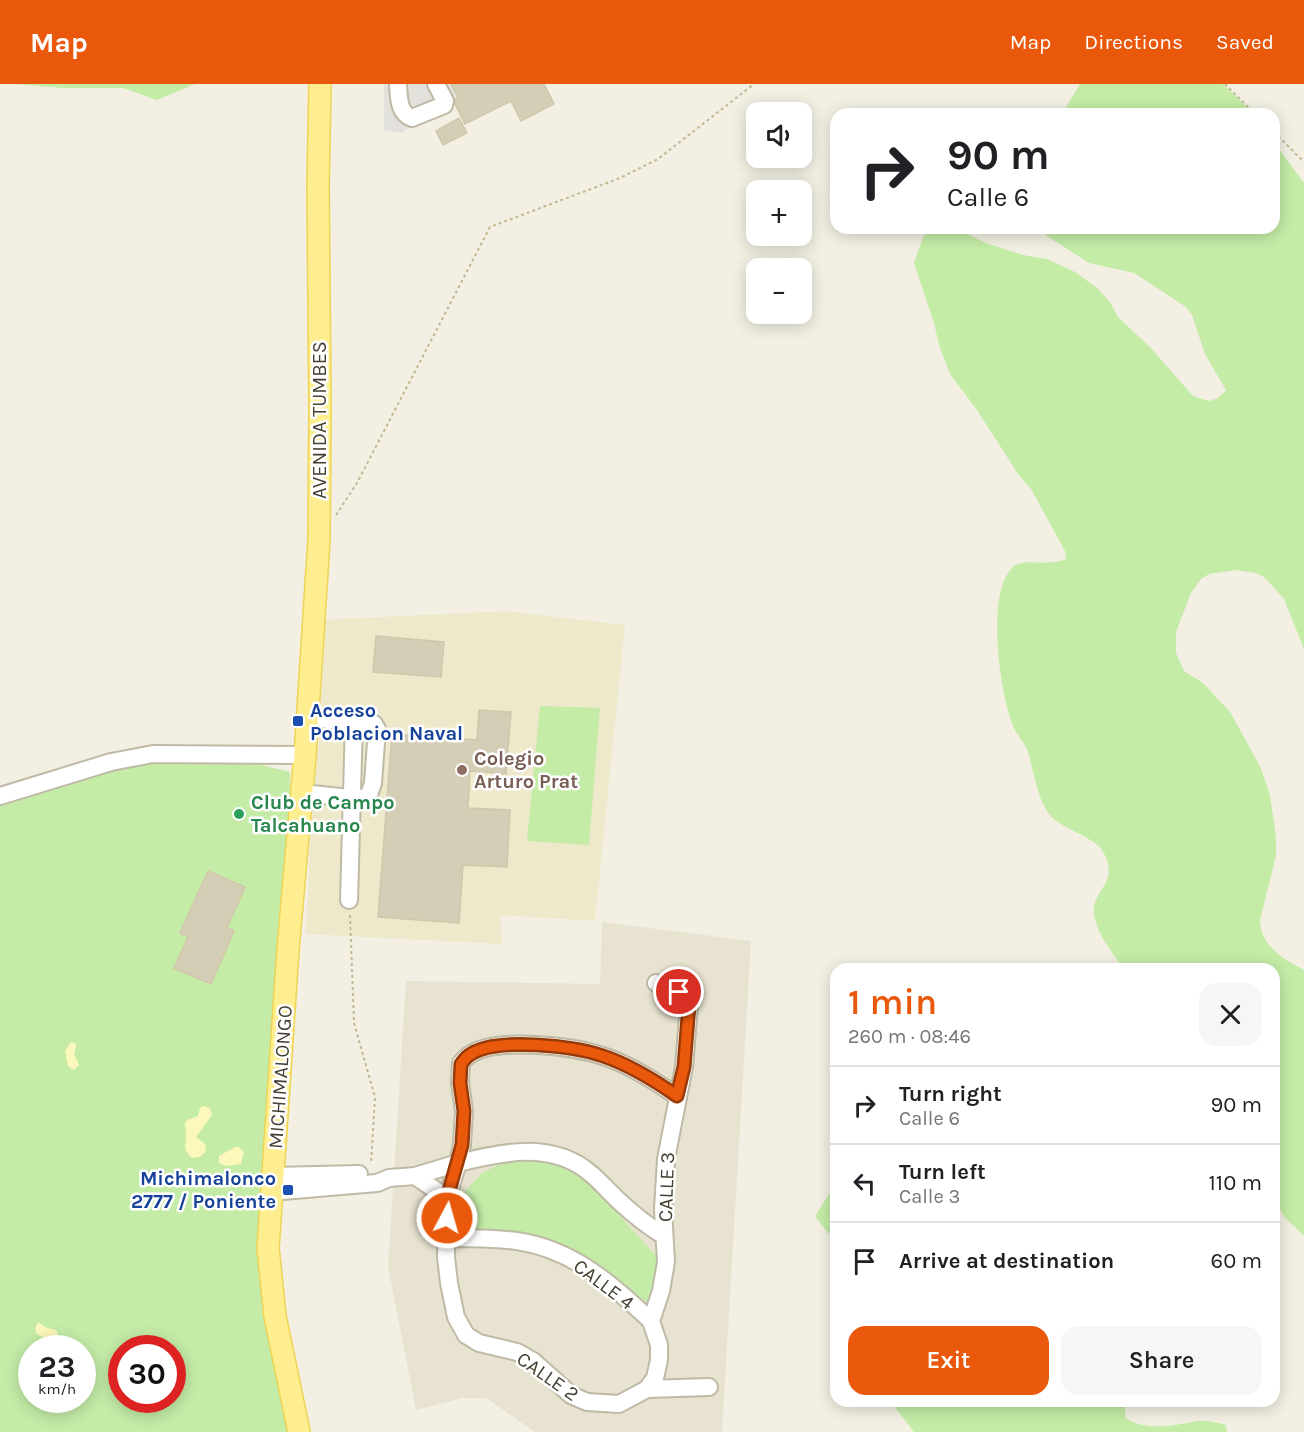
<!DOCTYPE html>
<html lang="en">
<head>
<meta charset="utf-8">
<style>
  body { margin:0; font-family:Karla,sans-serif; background:#f6f6f6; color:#202124; height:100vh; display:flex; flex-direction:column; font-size:22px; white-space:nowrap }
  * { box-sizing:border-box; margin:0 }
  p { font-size:20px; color:#757577 }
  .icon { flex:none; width:33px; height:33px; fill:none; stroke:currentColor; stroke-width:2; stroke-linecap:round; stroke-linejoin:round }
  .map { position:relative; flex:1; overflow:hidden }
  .details { position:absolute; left:830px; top:879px; width:450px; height:444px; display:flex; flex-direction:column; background:#fff; border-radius:18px; box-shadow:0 3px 15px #0003 }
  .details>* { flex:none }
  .guide { position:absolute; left:830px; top:24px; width:450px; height:126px; border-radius:18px; box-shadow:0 3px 15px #0003; background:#fff; color:#202124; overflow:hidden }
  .tools { position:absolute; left:746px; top:18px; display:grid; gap:12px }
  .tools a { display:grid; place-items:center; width:66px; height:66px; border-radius:12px; background:#fff; box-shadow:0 3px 15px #0003; font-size:30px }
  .speed { position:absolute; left:18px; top:1251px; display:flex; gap:12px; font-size:30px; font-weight:700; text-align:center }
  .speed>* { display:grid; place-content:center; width:78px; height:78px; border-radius:50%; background:#fff; box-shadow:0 3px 15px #0003; line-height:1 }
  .speed small { font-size:15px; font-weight:400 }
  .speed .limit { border:9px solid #d22; background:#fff; color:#111 }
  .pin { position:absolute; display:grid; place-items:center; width:51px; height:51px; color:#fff; margin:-26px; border:3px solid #fff; border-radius:50%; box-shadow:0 2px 6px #0007 }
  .me { position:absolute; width:66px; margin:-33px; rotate:6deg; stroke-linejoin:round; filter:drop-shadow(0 0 4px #0008) }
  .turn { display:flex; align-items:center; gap:21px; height:126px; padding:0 18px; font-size:27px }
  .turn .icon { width:78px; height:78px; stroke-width:2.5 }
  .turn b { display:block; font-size:42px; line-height:51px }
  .round { display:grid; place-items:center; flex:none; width:63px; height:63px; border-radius:18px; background:#f6f6f6 }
  .summary { display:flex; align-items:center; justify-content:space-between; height:102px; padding:0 18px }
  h1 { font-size:36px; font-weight:600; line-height:45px; color:#ea580c }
  .primary-button { display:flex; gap:12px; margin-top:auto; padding:12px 18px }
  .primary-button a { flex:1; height:69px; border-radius:18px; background:#ea580c; color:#fff; font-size:24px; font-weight:600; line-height:69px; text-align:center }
  .primary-button a+a { background:#f6f6f6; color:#202124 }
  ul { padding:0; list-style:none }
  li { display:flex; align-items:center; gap:18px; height:78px; padding:0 18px; border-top:2px solid #e0e0e0 }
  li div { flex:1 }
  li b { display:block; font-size:22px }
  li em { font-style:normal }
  header { display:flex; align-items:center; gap:36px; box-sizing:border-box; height:84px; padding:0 30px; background:#ea580c; color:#fff }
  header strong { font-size:28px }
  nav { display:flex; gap:33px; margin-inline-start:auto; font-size:21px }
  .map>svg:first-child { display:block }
</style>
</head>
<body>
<header>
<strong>Map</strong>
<nav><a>Map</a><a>Directions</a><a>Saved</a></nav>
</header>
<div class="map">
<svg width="1304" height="1348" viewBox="0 0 1304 1348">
  <rect width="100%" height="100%" fill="#f3f0e3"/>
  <polygon fill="#e8e3d0" points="602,838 751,857 722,1348 535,1348 486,1314 462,1314 416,1326 388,1183 406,897 600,900"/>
  <polygon fill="#eee9cb" points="505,527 625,541 595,837 500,831 502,860 306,850 320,536"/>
  <g fill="#c4eca7" fill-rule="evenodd">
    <polygon points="14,0 195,0 157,16 123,4 63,4"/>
    <polygon points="1080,0 1223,0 1244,20 1251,30 1062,30"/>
    <path d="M1274,58L1304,99V565L1284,515L1264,493L1256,489L1236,486L1209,490L1201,495L1191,509L1176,548V569L1184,587L1203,599L1230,628L1260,682L1270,711L1276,753V772L1260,836C1261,863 1282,874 1304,886V1152L1285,1134L1274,1115V885H1124C1113,869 1096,850 1094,829C1091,807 1122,798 1102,766C1094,753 1061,745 1049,730C1037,714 1033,684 1027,665C1023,657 1016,650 1013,642C1000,609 985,509 1013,483C1023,473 1049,483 1066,475L1065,467L1031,405L1018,390L977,326L950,290L939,261L934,239L914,179L923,153L929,147L940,144H955L986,159L1023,171L1047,175L1075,188L1097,204L1110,218L1118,233L1151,264L1193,312L1209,317L1218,314L1226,306L1205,270L1192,231L1186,223L1134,189L1089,179L1047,152L1039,144H1274Z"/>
    <polygon points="540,622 600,624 589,761 527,757"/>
    <path d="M153,670L224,672L290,688L288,866L268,1170L300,1348H0V712ZM32,1264H82V1316H32ZM122,1264H172V1316H122Z"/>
    <path d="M508,1076H556L582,1090L658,1174L652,1213L647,1217L639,1218L579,1172L463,1145C459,1140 455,1135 456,1128C459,1113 474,1095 486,1087C493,1083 501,1080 508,1076Z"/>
    <polygon points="835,1101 835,1153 827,1148 815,1132"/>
    <path d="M890,1317H1126L1125,1325L1126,1334C1147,1348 1175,1341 1198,1337C1207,1336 1218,1339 1226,1341L1227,1348H914Z"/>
  </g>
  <g fill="#fcf7ba">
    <polygon points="71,958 75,959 76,962 74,970 79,981 74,986 68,982 65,967"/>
    <path d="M203,1022L210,1024L212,1031L196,1053L205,1060L206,1067L200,1073L192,1074C181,1064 187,1061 186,1050C186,1046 185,1043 185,1039L187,1036L198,1032L200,1024Z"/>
    <polygon points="235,1063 239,1063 244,1068 241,1080 226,1082 219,1079 219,1072"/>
    <polygon points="38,1238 47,1244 56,1246 58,1251 56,1256 51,1258 37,1250 35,1245"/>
  </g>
  <polygon fill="#e3e1dc" points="384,0 451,0 457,11 448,16 450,20 401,49 384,46"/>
  <g fill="#d5ceb7" stroke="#d1c7aa" stroke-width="1.5">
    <polygon points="451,0 544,0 554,20 521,37 511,17 465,40 455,20 455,15 458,13"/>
    <polygon points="459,34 467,49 443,61 436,47"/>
    <polygon points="376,552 444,558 441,593 373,588"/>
    <polygon points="479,626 511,628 506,690 470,687 468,724 510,726 507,783 463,781 459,839 378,833 392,650 477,656"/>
    <polygon points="208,787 245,803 227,844 234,847 211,900 174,884 188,853 180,849"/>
  </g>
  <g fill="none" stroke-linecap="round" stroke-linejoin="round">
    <g stroke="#bfbaa5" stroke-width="20">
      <g id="minor">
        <path d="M398,0C399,13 398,29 412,34L444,21L445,17L436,0"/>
        <polyline points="302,709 360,715 369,711 373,699 377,645 374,640 308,634"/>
        <polyline points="0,712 111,678 153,670 305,671"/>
        <polyline points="349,816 354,637"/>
        <path d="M656,899C669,904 684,907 689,921L684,983L666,1075L663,1125L666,1178L661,1207L651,1237L659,1261V1276L655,1294L647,1305L619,1320L587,1318L571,1311L533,1277L517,1268L479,1259L466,1251L456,1233L449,1199L446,1173L447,1114L458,1079C502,1068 552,1057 590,1089C601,1098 610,1109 620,1118C634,1131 648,1142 664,1152"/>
        <polyline points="273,1092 359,1090"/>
        <polyline points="415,1092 447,1114"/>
        <path d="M271,1108L377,1099L389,1094L415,1092L458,1079L462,1061L464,1027L460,999L461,979C464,976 467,972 471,970C497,953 574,962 603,972C630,981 653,996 677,1012"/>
        <path d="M447,1154C470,1154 494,1154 517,1157C572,1165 612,1200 651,1237"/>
        <polyline points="647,1305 709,1303"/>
      </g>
    </g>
    <g stroke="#eed455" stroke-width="24">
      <polyline id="major" points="299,1348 275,1232 268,1164 288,866 305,671 319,456 320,323 318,102 320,0"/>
    </g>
    <g stroke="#c2b894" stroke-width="2" stroke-dasharray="3 3" stroke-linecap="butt">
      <polyline points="1225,0 1255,30"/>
      <polyline points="1274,48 1304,78"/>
      <polyline points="336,431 357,399 490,143 620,94 658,75 754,0"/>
      <polyline points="350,831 354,939 375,1013 371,1080"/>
    </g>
    <use href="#minor" stroke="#fff" stroke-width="16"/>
    <use href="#major" stroke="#ffee90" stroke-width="21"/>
  </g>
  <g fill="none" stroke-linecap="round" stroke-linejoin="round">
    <g stroke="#983908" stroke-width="15">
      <path id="route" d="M447,1134V1114L462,1061L464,1027L460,999L461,980C464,976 467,972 471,970C497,953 574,962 603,972C630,981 654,996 677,1012L684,983L689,921L687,914L679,908"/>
    </g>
    <use href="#route" stroke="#ea580c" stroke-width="10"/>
  </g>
  <g fill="#1a4fb4" stroke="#fff" stroke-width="2">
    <rect x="292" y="631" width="12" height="12" rx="3"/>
    <rect x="282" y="1100" width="12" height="12" rx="3"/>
  </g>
  <circle fill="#8d6e63" stroke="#fff" stroke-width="2" cx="462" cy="686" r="6"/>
  <circle fill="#2e9e5b" stroke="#fff" stroke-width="2" cx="239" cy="730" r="6"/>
  <g text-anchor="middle" stroke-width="5" stroke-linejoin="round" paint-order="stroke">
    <g font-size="20" fill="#454032" stroke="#fff">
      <text transform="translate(319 336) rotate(-90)" y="7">AVENIDA TUMBES</text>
      <text transform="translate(280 993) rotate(-86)" y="7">MICHIMALONGO</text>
      <text transform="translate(666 1103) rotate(-88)" y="7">CALLE 3</text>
      <text transform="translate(604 1200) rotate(37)" y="7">CALLE 4</text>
      <text transform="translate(548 1292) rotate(35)" y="7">CALLE 2</text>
    </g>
    <g font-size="20" font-weight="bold" fill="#164399" stroke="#fff" text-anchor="start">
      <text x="310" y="633">Acceso<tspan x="310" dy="23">Poblacion Naval</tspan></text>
      <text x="276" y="1101" text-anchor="end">Michimalonco<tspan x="276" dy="23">2777 / Poniente</tspan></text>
    </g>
    <g font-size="20" font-weight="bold" fill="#785e54" stroke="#fff" text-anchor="start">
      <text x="474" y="681">Colegio<tspan x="474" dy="23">Arturo Prat</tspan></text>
    </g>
    <g font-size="20" font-weight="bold" fill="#27864d" stroke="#fff" text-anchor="start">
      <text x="251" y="725">Club de Campo<tspan x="251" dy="23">Talcahuano</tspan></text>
    </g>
  </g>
</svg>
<div class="tools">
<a><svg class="icon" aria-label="sound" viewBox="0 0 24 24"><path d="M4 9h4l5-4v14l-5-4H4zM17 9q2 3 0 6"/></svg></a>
<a>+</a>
<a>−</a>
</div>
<div class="speed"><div>23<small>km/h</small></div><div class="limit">30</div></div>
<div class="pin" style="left:679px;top:908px;background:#d93025"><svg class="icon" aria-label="arrive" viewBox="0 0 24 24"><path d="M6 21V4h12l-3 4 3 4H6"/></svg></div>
<svg class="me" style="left:447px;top:1134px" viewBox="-20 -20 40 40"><circle r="17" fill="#ea580c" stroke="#fff" stroke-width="3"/><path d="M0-11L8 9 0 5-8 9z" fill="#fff"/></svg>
<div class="guide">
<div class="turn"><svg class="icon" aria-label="right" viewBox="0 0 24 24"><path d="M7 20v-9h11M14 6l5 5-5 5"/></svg><div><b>90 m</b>Calle 6</div></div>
</div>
<section class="details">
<div class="summary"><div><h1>1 min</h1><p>260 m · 08:46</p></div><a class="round"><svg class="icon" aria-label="close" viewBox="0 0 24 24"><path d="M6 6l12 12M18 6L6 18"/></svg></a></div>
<ul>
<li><svg class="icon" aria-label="right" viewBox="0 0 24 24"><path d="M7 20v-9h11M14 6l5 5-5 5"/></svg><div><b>Turn right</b><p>Calle 6</p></div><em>90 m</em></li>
<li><svg class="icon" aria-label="left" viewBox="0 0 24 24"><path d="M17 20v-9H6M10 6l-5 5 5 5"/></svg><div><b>Turn left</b><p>Calle 3</p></div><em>110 m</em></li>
<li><svg class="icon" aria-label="arrive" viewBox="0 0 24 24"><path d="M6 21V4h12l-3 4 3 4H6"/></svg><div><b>Arrive at destination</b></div><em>60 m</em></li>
</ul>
<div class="primary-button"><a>Exit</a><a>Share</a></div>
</section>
</div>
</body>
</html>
